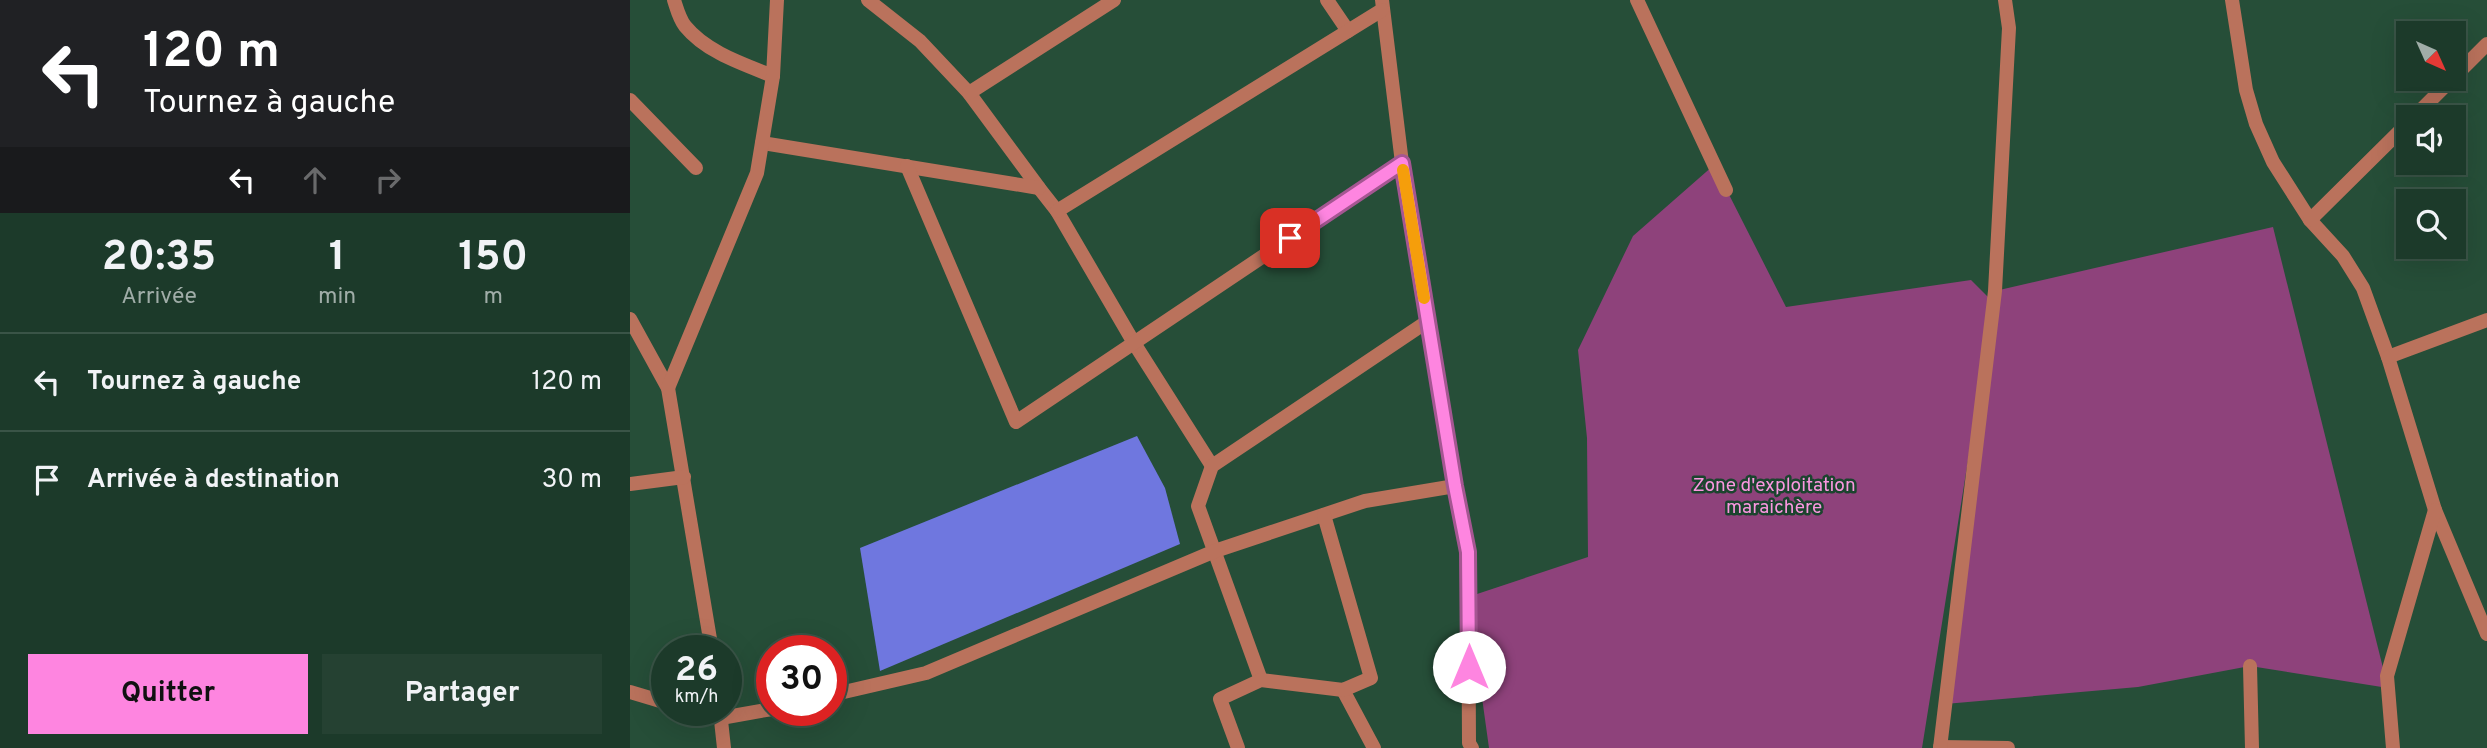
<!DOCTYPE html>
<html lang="fr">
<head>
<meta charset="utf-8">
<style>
  body { margin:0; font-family:Overpass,sans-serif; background:#254132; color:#f1f3f6; height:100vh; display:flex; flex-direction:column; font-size:26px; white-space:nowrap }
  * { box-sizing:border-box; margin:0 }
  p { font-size:23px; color:#a0ada8 }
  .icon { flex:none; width:38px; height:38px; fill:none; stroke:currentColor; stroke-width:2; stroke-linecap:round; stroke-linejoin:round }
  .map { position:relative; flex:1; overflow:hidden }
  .panel { display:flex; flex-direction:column; background:#1c3a2a; width:630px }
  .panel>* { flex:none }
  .guide { background:#202124; color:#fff; overflow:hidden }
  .needle { width:46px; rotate:135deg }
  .tools { position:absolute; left:1766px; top:21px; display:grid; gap:14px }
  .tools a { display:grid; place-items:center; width:70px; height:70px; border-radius:0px; background:#1c3a2a; box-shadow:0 7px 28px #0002,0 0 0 2px #3a5447; font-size:35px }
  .speed { position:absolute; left:21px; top:635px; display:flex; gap:14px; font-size:35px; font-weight:700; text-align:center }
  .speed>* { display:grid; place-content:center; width:91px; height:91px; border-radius:50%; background:#1c3a2a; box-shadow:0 7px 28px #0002,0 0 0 2px #3a5447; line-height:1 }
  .speed small { font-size:18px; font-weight:400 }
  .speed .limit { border:10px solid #d22; background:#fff; color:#111 }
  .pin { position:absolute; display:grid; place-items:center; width:60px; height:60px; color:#fff; margin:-30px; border-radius:14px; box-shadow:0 4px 10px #0006 }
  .me { position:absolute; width:77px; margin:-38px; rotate:0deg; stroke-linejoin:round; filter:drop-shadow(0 0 5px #0008) }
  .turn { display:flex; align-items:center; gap:24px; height:147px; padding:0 28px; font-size:32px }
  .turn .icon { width:91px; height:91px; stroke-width:2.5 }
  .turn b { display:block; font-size:49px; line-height:60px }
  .lanes { display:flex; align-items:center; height:66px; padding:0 28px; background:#0003; justify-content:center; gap:35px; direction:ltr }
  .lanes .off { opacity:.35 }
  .eta { display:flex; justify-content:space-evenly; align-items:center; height:119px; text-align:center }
  .eta b { font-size:42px; font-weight:700; line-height:49px }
  .cta { display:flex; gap:14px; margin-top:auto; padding:14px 28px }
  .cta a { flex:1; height:80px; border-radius:0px; background:#fe85e0; color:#111; font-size:28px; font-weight:700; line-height:80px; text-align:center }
  .cta a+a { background:#254132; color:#f1f3f6 }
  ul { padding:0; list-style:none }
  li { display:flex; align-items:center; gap:21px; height:98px; padding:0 28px; border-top:2px solid #3a5447 }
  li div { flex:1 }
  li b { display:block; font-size:26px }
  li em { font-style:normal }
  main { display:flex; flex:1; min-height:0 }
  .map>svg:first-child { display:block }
</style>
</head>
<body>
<main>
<section class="panel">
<div class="guide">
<div class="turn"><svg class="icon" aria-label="left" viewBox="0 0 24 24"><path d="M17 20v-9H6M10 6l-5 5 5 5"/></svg><div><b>120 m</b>Tournez à gauche</div></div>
<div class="lanes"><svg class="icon" aria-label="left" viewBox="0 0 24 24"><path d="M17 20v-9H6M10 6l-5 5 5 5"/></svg><svg class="icon off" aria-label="ahead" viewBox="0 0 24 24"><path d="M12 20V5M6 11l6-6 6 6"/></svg><svg class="icon off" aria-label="right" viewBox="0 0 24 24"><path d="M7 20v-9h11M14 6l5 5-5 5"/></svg></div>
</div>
<div class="eta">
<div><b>20:35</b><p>Arrivée</p></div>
<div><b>1</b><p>min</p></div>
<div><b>150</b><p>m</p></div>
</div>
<ul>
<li><svg class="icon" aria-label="left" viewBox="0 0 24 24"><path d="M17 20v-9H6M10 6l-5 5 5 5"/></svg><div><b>Tournez à gauche</b></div><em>120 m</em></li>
<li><svg class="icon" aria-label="arrive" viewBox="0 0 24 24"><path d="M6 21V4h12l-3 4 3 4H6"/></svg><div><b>Arrivée à destination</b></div><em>30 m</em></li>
</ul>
<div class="cta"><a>Quitter</a><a>Partager</a></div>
</section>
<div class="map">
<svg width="1857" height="748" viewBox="0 0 1857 748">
  <rect width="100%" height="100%" fill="#264e38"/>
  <polygon fill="#8e427b" points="1084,165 1156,307 1341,280 1363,302 1365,291 1643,227 1758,688 1620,666 1508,687 1315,704 1359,329 1292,748 859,748 838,597 958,557 957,438 948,350 1003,236"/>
  <polygon fill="#6f77df" points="507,436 535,488 550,544 250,671 230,548"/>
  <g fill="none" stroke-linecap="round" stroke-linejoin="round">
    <g stroke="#ba725c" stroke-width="14">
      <path d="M44,0C47,9 49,18 55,26C76,52 113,64 143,76"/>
      <polyline points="238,0 290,41 339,93 409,188 427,211 504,343 582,466"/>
      <polyline points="697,0 718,31"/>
      <polyline points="752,0 772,163 825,486 838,552 839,743 842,748"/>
      <polyline points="1007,0 1096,190"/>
      <polyline points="1602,0 1616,90 1626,124 1643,162 1680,220 1713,256 1733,288 1758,357 1805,510 1857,634"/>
      <polyline points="1824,77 1857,44"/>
      <polyline points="339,93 484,0"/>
      <polyline points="0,100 66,168"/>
      <polyline points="1784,117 1822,79"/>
      <polyline points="132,143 409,188"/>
      <polyline points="277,166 386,422 772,163"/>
      <polyline points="427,211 752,10"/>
      <polyline points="1680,220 1778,123"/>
      <polyline points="0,319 38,388 82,651"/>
      <polyline points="1758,357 1857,320"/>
      <polyline points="38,388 127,173 143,76 147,0"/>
      <polyline points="0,484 54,477"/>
      <polyline points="1620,666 1622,748"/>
      <polyline points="631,680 568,506 582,466 798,321"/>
      <polyline points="713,690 744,748"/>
      <polyline points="0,692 37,703"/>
      <polyline points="201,695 296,673 585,551 735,501 825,486"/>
      <polyline points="64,710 91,718 142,709"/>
      <polyline points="90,711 94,748"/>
      <polyline points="1310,747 1378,748"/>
      <polyline points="608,748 590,699 631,680 713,690 741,678 694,515"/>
      <polyline points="1310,748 1365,291 1379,28 1375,0"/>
      <polyline points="1763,748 1757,676 1805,510"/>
    </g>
  </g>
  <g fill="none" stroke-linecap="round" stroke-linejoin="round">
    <g stroke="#a55692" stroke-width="18">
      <polyline id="route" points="660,238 772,163 825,486 838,552 839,667"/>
    </g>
    <use href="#route" stroke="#fe85e0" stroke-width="12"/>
    <polyline stroke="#f59e0b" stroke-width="12" points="773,170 794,298"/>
  </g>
  <g text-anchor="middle" stroke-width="5" stroke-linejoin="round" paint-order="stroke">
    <g font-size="19" fill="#fa97e0" stroke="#1b442e">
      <text x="1144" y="491">Zone d'exploitation<tspan x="1144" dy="22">maraichère</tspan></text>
    </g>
  </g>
</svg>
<div class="tools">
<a><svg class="needle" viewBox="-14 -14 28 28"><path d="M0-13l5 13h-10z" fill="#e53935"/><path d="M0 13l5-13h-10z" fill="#a0ada8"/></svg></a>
<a><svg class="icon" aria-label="sound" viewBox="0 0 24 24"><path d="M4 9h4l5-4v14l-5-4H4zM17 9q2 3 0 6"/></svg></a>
<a><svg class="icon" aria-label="search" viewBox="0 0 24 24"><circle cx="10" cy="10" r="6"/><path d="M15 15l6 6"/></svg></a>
</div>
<div class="speed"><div>26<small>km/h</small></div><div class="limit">30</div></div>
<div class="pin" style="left:660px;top:238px;background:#d93025"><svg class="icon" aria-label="arrive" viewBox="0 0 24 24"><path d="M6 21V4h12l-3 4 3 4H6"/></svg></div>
<svg class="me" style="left:839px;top:667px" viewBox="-20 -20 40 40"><circle r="19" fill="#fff"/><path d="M0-13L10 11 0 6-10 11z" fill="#fe85e0"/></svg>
</div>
</main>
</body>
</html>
